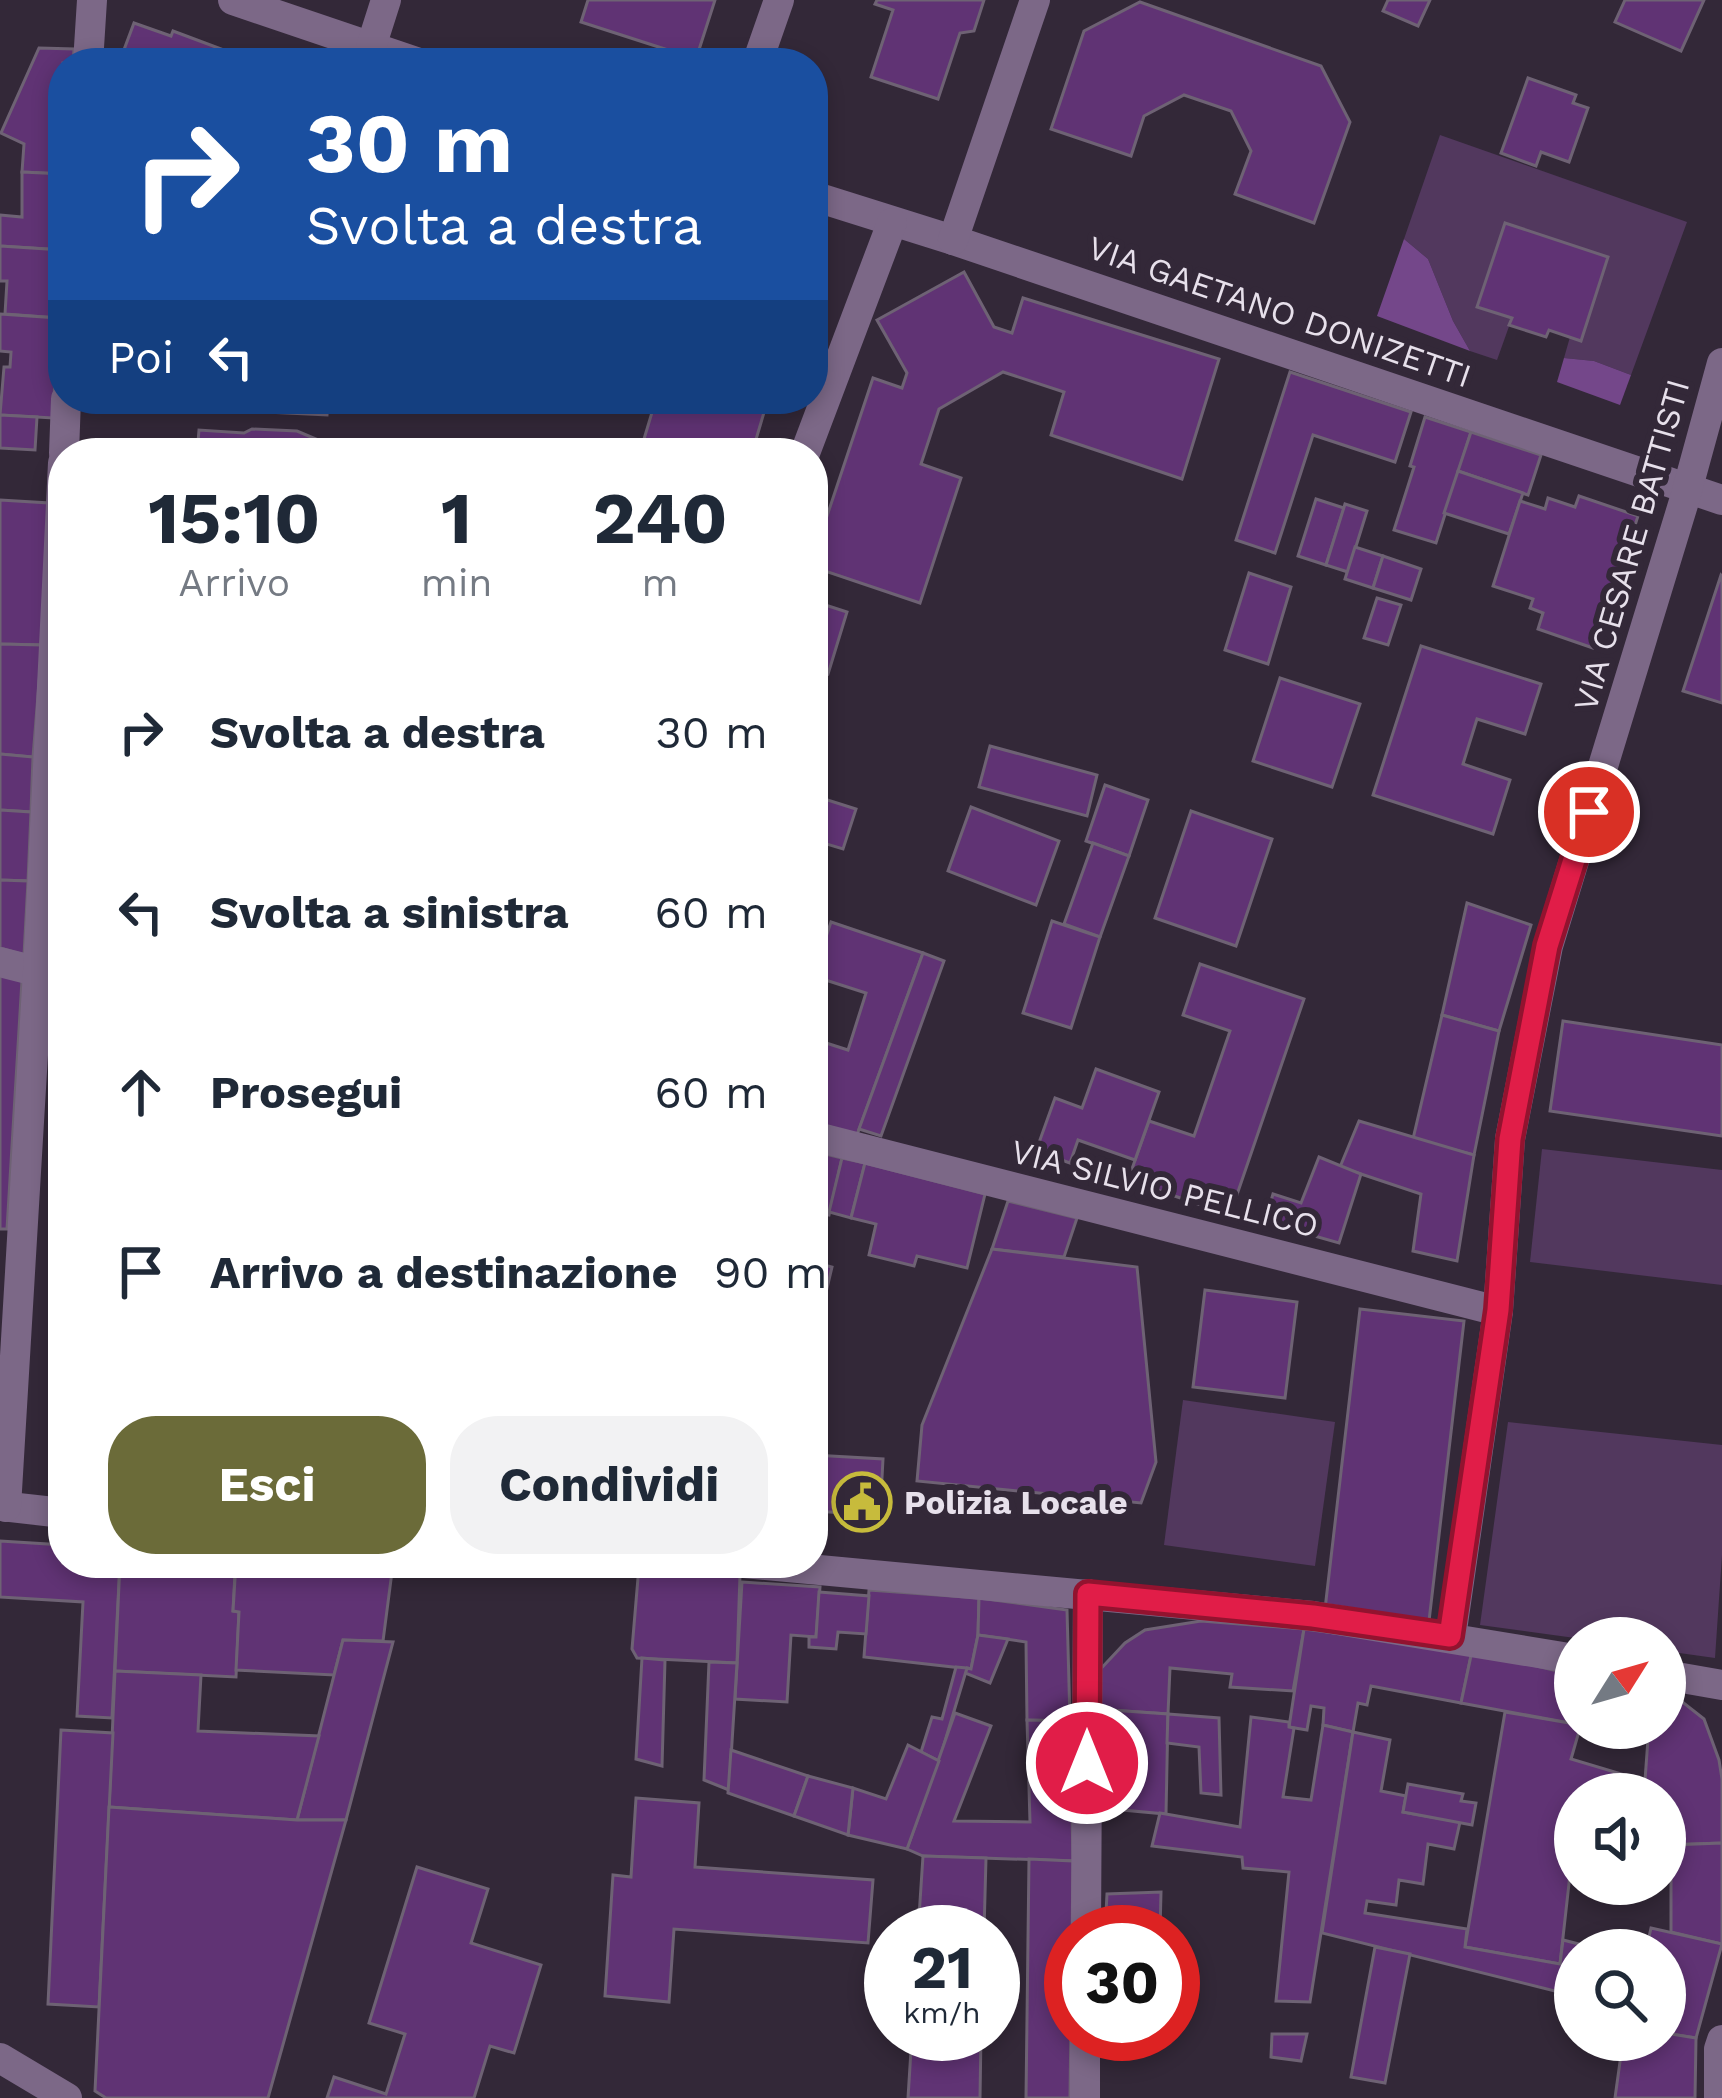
<!DOCTYPE html>
<html lang="it">
<head>
<meta charset="utf-8">
<style>
  body { margin:0; font-family:"Work Sans",sans-serif; background:#f2f2f3; color:#1f2937; height:100vh; display:flex; flex-direction:column; font-size:45px; white-space:nowrap }
  * { box-sizing:border-box; margin:0 }
  p { font-size:39px; color:#747a83 }
  .icon { flex:none; width:66px; height:66px; fill:none; stroke:currentColor; stroke-width:2; stroke-linecap:round; stroke-linejoin:round }
  .map { position:relative; flex:1; overflow:hidden }
  .sheet { position:absolute; left:48px; top:438px; width:780px; height:1140px; display:flex; flex-direction:column; background:#fff; border-radius:48px; box-shadow:0 6px 18px #0003 }
  .sheet>* { flex:none }
  .top-card { position:absolute; left:48px; top:48px; width:780px; height:366px; border-radius:48px; box-shadow:0 6px 18px #0003; background:#1a4fa0; color:#fff; overflow:hidden }
  .needle { width:78px; rotate:53deg }
  .fabs { position:absolute; left:1554px; top:1617px; display:grid; gap:24px }
  .fabs a { display:grid; place-items:center; width:132px; height:132px; border-radius:50%; background:#fff; box-shadow:0 6px 18px #0003; font-size:60px }
  .speed { position:absolute; left:864px; top:1905px; display:flex; gap:24px; font-size:60px; font-weight:700; text-align:center }
  .speed>* { display:grid; place-content:center; width:156px; height:156px; border-radius:50%; background:#fff; box-shadow:0 6px 18px #0003; line-height:1 }
  .speed small { font-size:30px; font-weight:400 }
  .speed .limit { border:18px solid #d22; background:#fff; color:#111 }
  .pin { position:absolute; display:grid; place-items:center; width:102px; height:102px; color:#fff; margin:-51px; border:6px solid #fff; border-radius:50%; box-shadow:0 3px 12px #0007 }
  .me { position:absolute; width:132px; margin:-66px; rotate:0deg; stroke-linejoin:round; filter:drop-shadow(0 0 9px #0008) }
  .turn { display:flex; align-items:center; gap:42px; height:252px; padding:0 60px; font-size:54px }
  .turn .icon { width:156px; height:156px; stroke-width:2.5 }
  .turn b { display:block; font-size:84px; line-height:102px }
  .then { display:flex; align-items:center; height:114px; padding:0 60px; background:#0003; gap:24px; font-size:45px }
  .eta { display:flex; justify-content:space-evenly; align-items:center; height:204px; text-align:center }
  .eta b { font-size:72px; font-weight:700; line-height:84px }
  .action { display:flex; gap:24px; margin-top:auto; padding:24px 60px }
  .action a { flex:1; height:138px; border-radius:48px; background:#6b6b39; color:#fff; font-size:48px; font-weight:700; line-height:138px; text-align:center }
  .action a+a { background:#f2f2f3; color:#1f2937 }
  ul { padding:0; list-style:none }
  li { display:flex; align-items:center; gap:36px; height:180px; padding:0 60px }
  li div { flex:1 }
  li b { display:block; font-size:45px }
  li em { font-style:normal }
  .map>svg:first-child { display:block }
</style>
</head>
<body>
<div class="map">
<svg width="1722" height="2098" viewBox="0 0 1722 2098">
  <rect width="100%" height="100%" fill="#332838"/>
  <g fill="#52385e">
    <polygon points="1440,135 1687,222 1631,375 1594,361 1564,358 1570,337 1582,340 1608,257 1505,223 1478,306 1512,318 1497,360 1470,351 1453,321 1428,259 1404,239"/>
    <polygon points="1542,1149 1722,1170 1722,1285 1530,1262"/>
    <polygon points="1183,1400 1335,1422 1315,1566 1164,1545"/>
    <polygon points="1508,1422 1722,1445 1722,1555 1715,1658 1665,1651 1665,1638 1575,1638 1480,1625"/>
  </g>
  <g fill="#74478a">
    <polygon points="1404,239 1428,259 1453,321 1470,351 1377,316"/>
    <polygon points="1564,358 1594,361 1631,375 1620,405 1557,382"/>
  </g>
  <g fill="#603374" stroke="#6e6274" stroke-width="3">
    <polygon points="588,0 715,0 696,59 581,22"/>
    <polygon points="877,0 984,0 974,31 960,33 938,99 871,77 893,10 875,4"/>
    <polygon points="1388,0 1430,0 1418,26 1383,11"/>
    <polygon points="1625,0 1704,0 1681,51 1615,22"/>
    <polygon points="1140,2 1321,66 1350,122 1314,223 1235,194 1251,151 1231,111 1184,95 1144,116 1131,156 1051,129 1084,31"/>
    <polygon points="134,23 171,36 173,31 253,61 256,57 273,63 119,63"/>
    <polygon points="39,48 74,49 73,63 63,63 63,174 22,172 24,144 1,133"/>
    <polygon points="1528,78 1576,95 1573,103 1588,108 1569,162 1541,152 1536,166 1501,153"/>
    <polygon points="22,172 63,174 62,250 0,246 0,215 22,217"/>
    <polygon points="1505,223 1608,257 1581,341 1549,330 1546,337 1509,325 1512,318 1477,307"/>
    <polygon points="0,246 62,250 58,318 5,314 7,281 0,281"/>
    <polygon points="964,272 994,327 1012,333 1023,298 1219,359 1182,479 1051,435 1064,392 1003,372 939,409 921,464 961,478 920,603 813,567 813,558 873,378 902,388 907,373 877,320"/>
    <polygon points="0,314 58,318 53,418 0,415 4,367 10,367 11,352 0,351"/>
    <polygon points="1290,372 1411,412 1395,462 1313,435 1275,553 1236,540"/>
    <polygon points="106,399 191,399 190,404"/>
    <polygon points="267,399 328,399 327,415 267,412"/>
    <polygon points="656,399 731,399 765,409 752,453 687,453 644,439"/>
    <polygon points="0,415 37,417 35,450 0,448"/>
    <polygon points="1425,417 1471,432 1436,543 1394,530 1414,467 1410,466"/>
    <polygon points="252,429 297,431 349,453 191,453 192,441 198,442 199,430 244,433"/>
    <polygon points="1471,432 1541,455 1528,495 1458,471"/>
    <polygon points="1458,471 1523,493 1509,534 1444,513"/>
    <polygon points="1579,496 1638,516 1630,541 1636,543 1624,579 1619,577 1615,591 1619,593 1609,624 1602,622 1593,648 1538,629 1543,613 1530,608 1533,599 1493,586 1520,501 1545,509 1548,498 1575,507"/>
    <polygon points="1316,499 1344,508 1326,565 1298,556"/>
    <polygon points="0,500 49,503 42,645 0,644"/>
    <polygon points="1345,504 1367,511 1348,572 1326,565"/>
    <polygon points="1355,547 1383,556 1373,588 1345,579"/>
    <polygon points="1383,556 1421,569 1411,600 1373,588"/>
    <polygon points="1249,573 1291,587 1268,664 1225,650"/>
    <polygon points="1721,575 1722,576 1722,703 1683,691"/>
    <polygon points="1377,598 1401,605 1388,645 1364,638"/>
    <polygon points="813,601 847,612 828,674 813,669"/>
    <polygon points="0,644 42,645 33,757 0,754"/>
    <polygon points="1421,646 1541,684 1525,734 1477,719 1463,764 1510,780 1493,834 1373,795"/>
    <polygon points="1280,678 1360,704 1332,787 1253,761"/>
    <polygon points="990,746 1097,775 1087,816 979,787"/>
    <polygon points="0,754 33,757 31,812 0,810"/>
    <polygon points="813,766 826,770 818,797 856,809 843,849 813,840"/>
    <polygon points="1105,785 1148,800 1129,856 1086,841"/>
    <polygon points="971,807 1059,841 1036,905 948,871"/>
    <polygon points="0,810 31,812 28,881 0,880"/>
    <polygon points="1191,811 1272,839 1236,946 1155,918"/>
    <polygon points="1093,843 1129,856 1100,937 1064,924"/>
    <polygon points="0,880 28,881 24,955 0,948"/>
    <polygon points="1467,903 1531,925 1499,1031 1442,1015"/>
    <polygon points="1052,921 1100,937 1071,1028 1023,1013"/>
    <polygon points="831,922 923,953 857,1135 813,1122 813,1072 816,1073 826,1043 848,1050 866,993 813,976"/>
    <polygon points="923,953 944,961 881,1136 859,1129"/>
    <polygon points="1200,964 1304,999 1230,1215 1128,1180 1149,1121 1194,1136 1230,1031 1183,1015"/>
    <polygon points="0,974 22,980 7,1229 0,1229"/>
    <polygon points="1442,1015 1499,1031 1474,1155 1413,1139"/>
    <polygon points="1563,1021 1722,1045 1722,1136 1550,1111"/>
    <polygon points="1096,1069 1159,1092 1135,1160 1078,1140 1070,1163 1036,1151 1055,1098 1082,1108"/>
    <polygon points="1359,1121 1474,1155 1457,1261 1413,1251 1421,1194 1340,1167"/>
    <polygon points="813,1151 842,1158 829,1215 813,1212"/>
    <polygon points="1319,1157 1361,1174 1339,1243 1265,1222 1273,1194 1301,1203"/>
    <polygon points="842,1158 865,1163 851,1218 829,1212"/>
    <polygon points="865,1163 985,1194 967,1268 917,1256 914,1266 869,1255 876,1224 851,1218"/>
    <polygon points="1008,1201 1077,1218 1064,1257 992,1249"/>
    <polygon points="57,1223 63,1224 63,1262 53,1261"/>
    <polygon points="992,1249 1137,1267 1156,1462 1141,1503 917,1481 922,1425"/>
    <polygon points="813,1262 832,1267 813,1348"/>
    <polygon points="1205,1290 1297,1302 1285,1398 1193,1387"/>
    <polygon points="1360,1309 1464,1321 1429,1621 1325,1609"/>
    <polygon points="813,1455 883,1459 880,1515 813,1511"/>
    <polygon points="0,1541 63,1545 63,1563 120,1563 112,1718 77,1716 83,1602 0,1597"/>
    <polygon points="120,1563 158,1563 158,1569 235,1573 233,1611 239,1612 236,1677 115,1671"/>
    <polygon points="236,1563 393,1564 383,1641 343,1640 334,1675 236,1670 239,1612 233,1611"/>
    <polygon points="642,1570 740,1575 737,1663 637,1658 632,1649 638,1578"/>
    <polygon points="742,1582 820,1587 816,1637 791,1635 787,1702 735,1699"/>
    <polygon points="869,1590 979,1598 978,1635 971,1669 864,1657"/>
    <polygon points="819,1592 869,1596 866,1634 838,1632 836,1649 809,1647 809,1637 816,1637"/>
    <polygon points="979,1598 1067,1610 1070,1721 1027,1720 1026,1642 978,1635"/>
    <polygon points="1201,1621 1304,1629 1293,1691 1230,1687 1232,1674 1170,1668 1168,1714 1095,1709 1094,1676 1125,1643 1145,1630"/>
    <polygon points="1304,1629 1472,1651 1461,1703 1371,1686 1367,1705 1358,1703 1353,1732 1323,1725 1324,1708 1311,1706 1307,1730 1289,1727"/>
    <polygon points="978,1635 1008,1639 990,1683 965,1673 967,1668 971,1669"/>
    <polygon points="343,1640 393,1642 346,1820 297,1820"/>
    <polygon points="1472,1651 1575,1675 1575,1724 1461,1703"/>
    <polygon points="642,1658 665,1660 662,1766 636,1759"/>
    <polygon points="709,1662 737,1663 729,1790 704,1780"/>
    <polygon points="956,1667 967,1668 939,1761 921,1752 932,1717 942,1719"/>
    <polygon points="115,1671 201,1675 198,1731 319,1736 297,1820 109,1807"/>
    <polygon points="1665,1696 1680,1700 1704,1719 1719,1760 1722,1779 1722,1843 1665,1845 1665,1794 1644,1794 1648,1739 1594,1728 1665,1728"/>
    <polygon points="1095,1709 1168,1714 1166,1814 1101,1808"/>
    <polygon points="1505,1712 1575,1724 1575,1728 1580,1728 1571,1759 1645,1781 1644,1794 1575,1794 1575,1830 1560,1964 1465,1947"/>
    <polygon points="955,1713 991,1726 954,1821 1030,1822 1027,1720 1070,1721 1073,1861 923,1856 907,1849"/>
    <polygon points="1168,1714 1219,1718 1221,1795 1201,1793 1199,1747 1167,1743"/>
    <polygon points="1251,1717 1289,1722 1289,1727 1294,1728 1283,1797 1311,1800 1323,1725 1353,1732 1310,2002 1276,2001 1289,1872 1243,1868 1242,1857 1152,1846 1160,1813 1240,1827"/>
    <polygon points="61,1730 113,1733 99,2007 48,2004"/>
    <polygon points="1353,1732 1390,1740 1381,1791 1406,1796 1403,1812 1460,1822 1454,1849 1428,1844 1423,1884 1399,1880 1396,1905 1367,1901 1365,1913 1467,1929 1465,1947 1560,1964 1563,1940 1602,1950 1575,1950 1575,1996 1322,1933"/>
    <polygon points="908,1745 939,1761 907,1849 848,1835 853,1788 886,1799"/>
    <polygon points="731,1750 808,1776 794,1816 728,1793"/>
    <polygon points="808,1776 853,1788 848,1835 794,1816"/>
    <polygon points="1408,1784 1463,1794 1461,1801 1476,1803 1472,1825 1403,1812"/>
    <polygon points="636,1798 699,1803 695,1867 873,1880 868,1943 674,1929 669,2002 605,1996 613,1875 631,1877"/>
    <polygon points="109,1807 297,1820 346,1820 268,2098 106,2098 95,2091"/>
    <polygon points="1722,1843 1722,1944 1671,1932 1671,1845"/>
    <polygon points="923,1856 986,1858 984,1932 918,1932"/>
    <polygon points="1029,1859 1073,1861 1070,2098 1026,2098"/>
    <polygon points="417,1867 488,1889 471,1943 541,1965 514,2053 490,2046 474,2098 327,2098 334,2077 386,2094 405,2034 369,2023"/>
    <polygon points="1161,1892 1160,1932 1105,1932 1107,1894"/>
    <polygon points="1651,1928 1722,1944 1696,2038 1665,2033 1665,1950 1646,1950"/>
    <polygon points="1375,1947 1410,1954 1385,2083 1351,2077"/>
    <polygon points="1665,2033 1696,2038 1695,2098 1615,2098 1623,2040 1665,2040"/>
    <polygon points="912,2034 981,2034 980,2098 908,2098"/>
    <polygon points="1272,2034 1307,2034 1301,2061 1271,2057"/>
  </g>
  <g fill="none" stroke-linecap="round" stroke-linejoin="round">
    <g stroke="#7c6887" stroke-width="30">
      <polyline points="233,0 419,63"/>
      <polyline points="371,47 386,0"/>
      <polyline points="88,63 92,0"/>
      <polyline points="757,63 779,0"/>
      <polyline points="813,196 953,240 1722,500"/>
      <polyline points="953,240 1035,0"/>
      <polyline points="64,453 66,399"/>
      <polyline points="805,453 892,223"/>
      <polyline points="0,962 63,978"/>
      <polyline points="813,1136 1498,1311"/>
      <polyline points="0,1506 63,1513"/>
      <polyline points="6,1507 38,971 63,463"/>
      <polyline points="744,1563 1313,1616 1575,1659"/>
      <polyline points="1451,1637 1498,1311 1510,1139 1548,946 1685,498 1722,363"/>
      <polyline points="1665,1675 1722,1685"/>
      <polyline points="1086,1932 1088,1594"/>
      <polyline points="0,2058 67,2098"/>
      <polyline points="1085,2098 1085,2034"/>
      <polyline points="1719,2098 1719,2049 1722,2040"/>
    </g>
  </g>
  <g fill="none" stroke-linecap="round" stroke-linejoin="round">
    <g stroke="#92132f" stroke-width="30">
      <polyline id="route" points="1087,1763 1088,1594 1313,1616 1450,1636 1498,1310 1510,1139 1547,946 1589,812"/>
    </g>
    <use href="#route" stroke="#e11d48" stroke-width="21"/>
  </g>
  <defs>
    <g id="civic-ring" transform="scale(3)"><circle r="9.5" fill="#332838" stroke="#c7bb3c" stroke-width="1.5"/><path d="M-.6-6.5H3V-4.5H.6V-3L4-1V1h2V6H-6V1h2V-1L-.6-3ZM-1.2 2.5V6h2.4V2.5Z" fill="#c7bb3c"/></g>
  </defs>
  <g fill-rule="evenodd">
    <use href="#civic-ring" x="862" y="1502"/>
  </g>
  <g text-anchor="middle" stroke-width="12" stroke-linejoin="round" paint-order="stroke">
    <g font-size="33" fill="#e7e0eb" stroke="#332838">
      <text transform="translate(1280 311) rotate(19)" y="12">VIA GAETANO DONIZETTI</text>
      <text transform="translate(1631 545) rotate(-74)" y="12">VIA CESARE BATTISTI</text>
      <text transform="translate(1165 1188) rotate(14)" y="12">VIA SILVIO PELLICO</text>
    </g>
    <g font-size="33" font-weight="bold" fill="#e7e0eb" stroke="#332838" text-anchor="start">
      <text x="904" y="1514">Polizia Locale</text>
    </g>
  </g>
</svg>
<div class="fabs">
<a><svg class="needle" viewBox="-14 -14 28 28"><path d="M0-13l5 13h-10z" fill="#e53935"/><path d="M0 13l5-13h-10z" fill="#747a83"/></svg></a>
<a><svg class="icon" aria-label="sound" viewBox="0 0 24 24"><path d="M4 9h4l5-4v14l-5-4H4zM17 9q2 3 0 6"/></svg></a>
<a><svg class="icon" aria-label="search" viewBox="0 0 24 24"><circle cx="10" cy="10" r="6"/><path d="M15 15l6 6"/></svg></a>
</div>
<div class="speed"><div>21<small>km/h</small></div><div class="limit">30</div></div>
<div class="pin" style="left:1589px;top:812px;background:#d93025"><svg class="icon" aria-label="arrive" viewBox="0 0 24 24"><path d="M6 21V4h12l-3 4 3 4H6"/></svg></div>
<svg class="me" style="left:1087px;top:1763px" viewBox="-20 -20 40 40"><circle r="17" fill="#e11d48" stroke="#fff" stroke-width="3"/><path d="M0-11L8 9 0 5-8 9z" fill="#fff"/></svg>
<div class="top-card">
<div class="turn"><svg class="icon" aria-label="right" viewBox="0 0 24 24"><path d="M7 20v-9h11M14 6l5 5-5 5"/></svg><div><b>30 m</b>Svolta a destra</div></div>
<div class="then">Poi<svg class="icon" aria-label="left" viewBox="0 0 24 24"><path d="M17 20v-9H6M10 6l-5 5 5 5"/></svg></div>
</div>
<section class="sheet">
<div class="eta">
<div><b>15:10</b><p>Arrivo</p></div>
<div><b>1</b><p>min</p></div>
<div><b>240</b><p>m</p></div>
</div>
<ul>
<li><svg class="icon" aria-label="right" viewBox="0 0 24 24"><path d="M7 20v-9h11M14 6l5 5-5 5"/></svg><div><b>Svolta a destra</b></div><em>30 m</em></li>
<li><svg class="icon" aria-label="left" viewBox="0 0 24 24"><path d="M17 20v-9H6M10 6l-5 5 5 5"/></svg><div><b>Svolta a sinistra</b></div><em>60 m</em></li>
<li><svg class="icon" aria-label="ahead" viewBox="0 0 24 24"><path d="M12 20V5M6 11l6-6 6 6"/></svg><div><b>Prosegui</b></div><em>60 m</em></li>
<li><svg class="icon" aria-label="arrive" viewBox="0 0 24 24"><path d="M6 21V4h12l-3 4 3 4H6"/></svg><div><b>Arrivo a destinazione</b></div><em>90 m</em></li>
</ul>
<div class="action"><a>Esci</a><a>Condividi</a></div>
</section>
</div>
</body>
</html>
